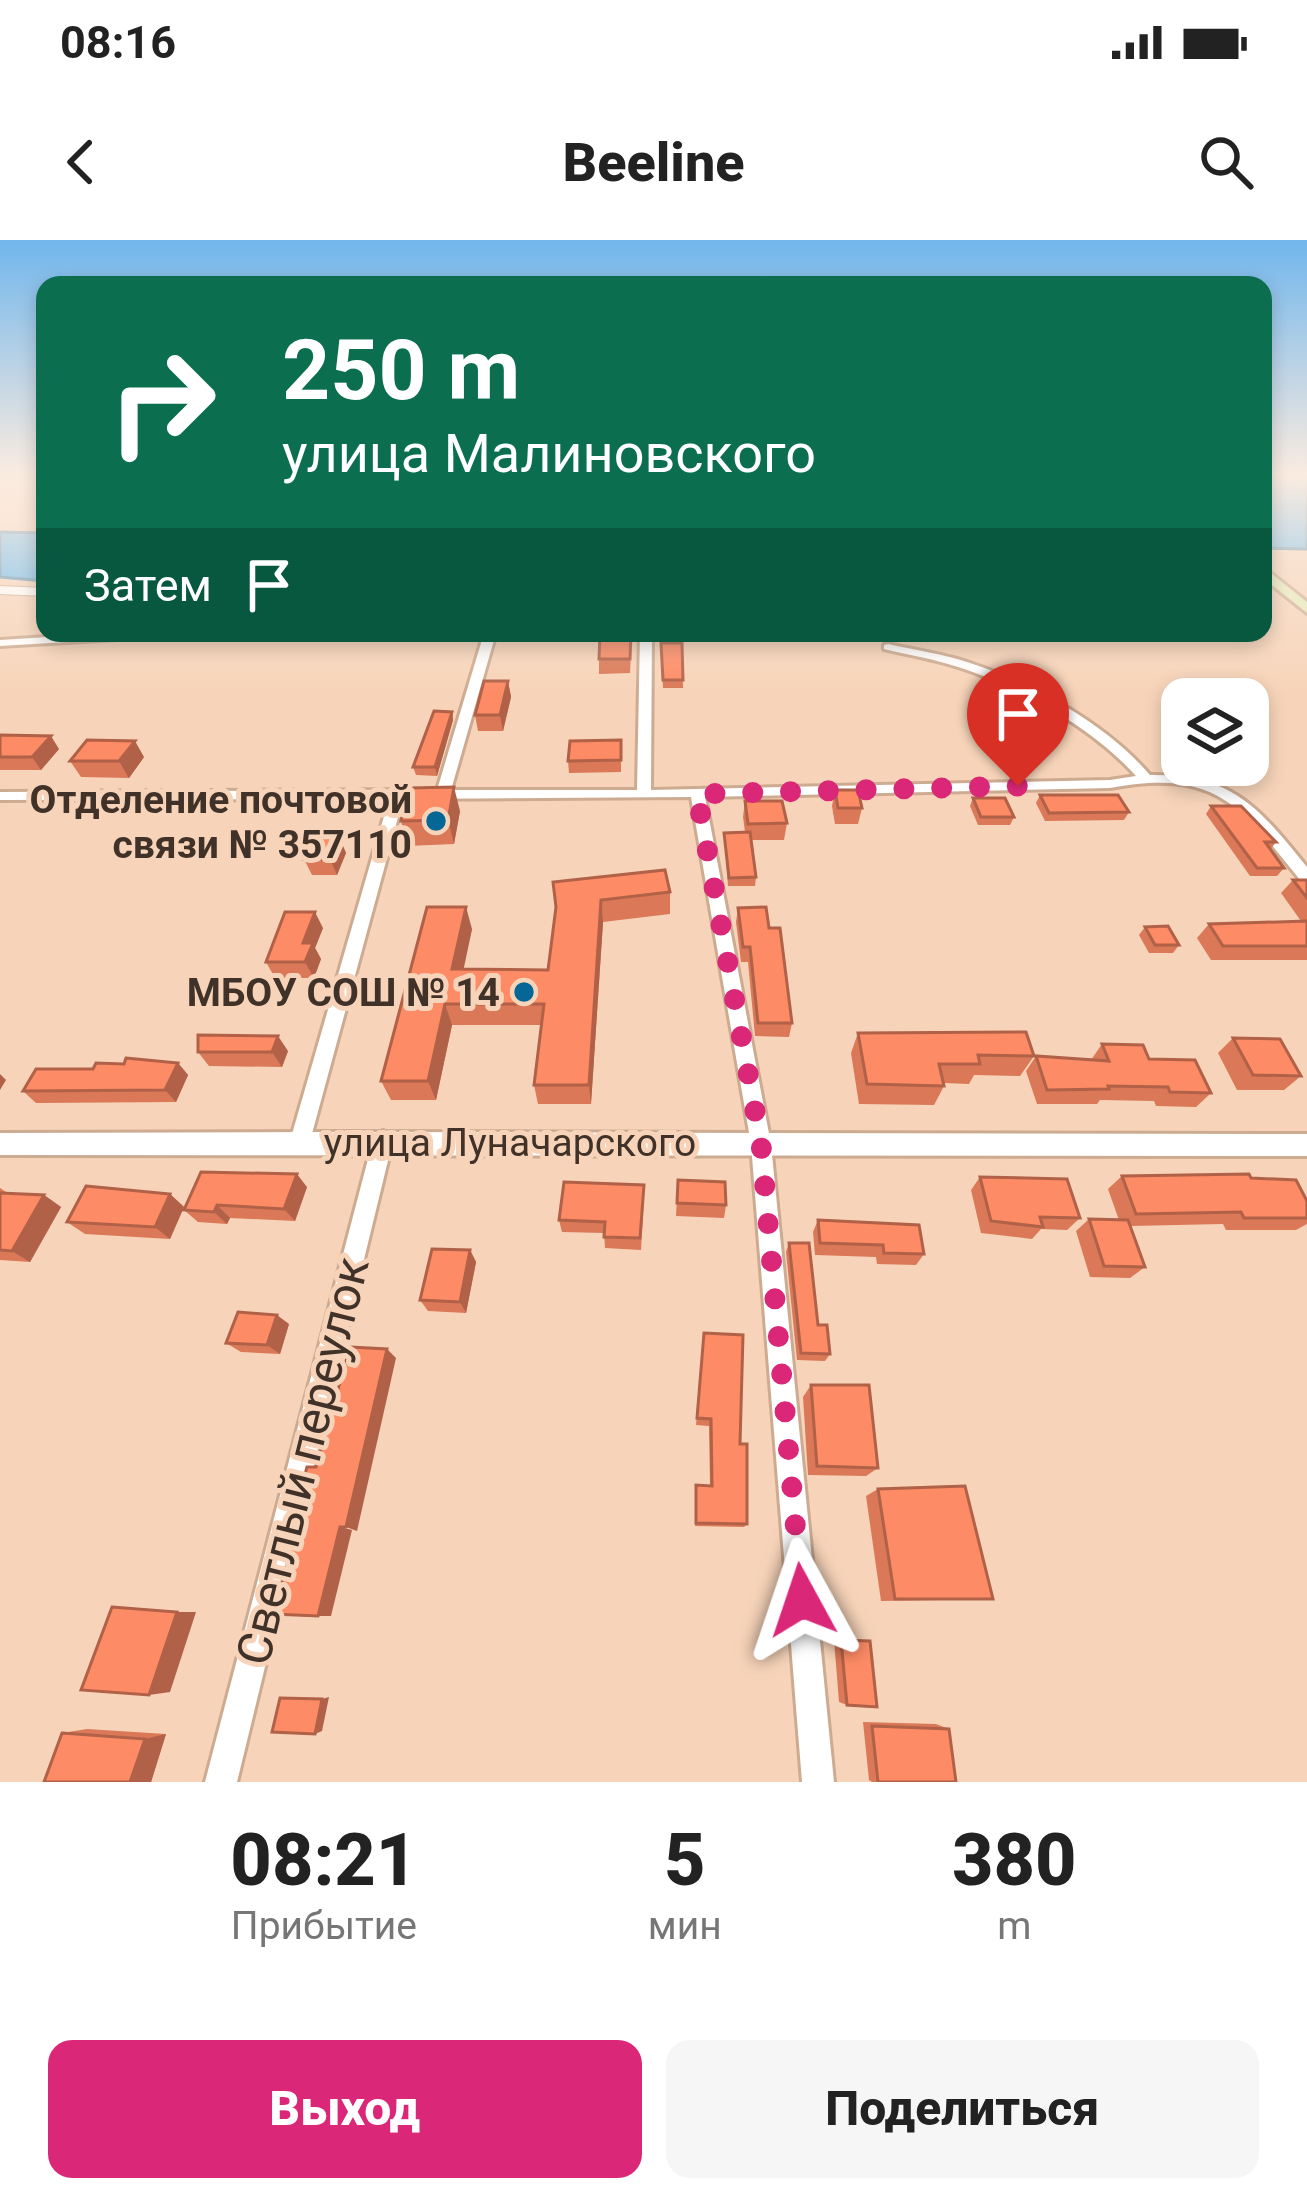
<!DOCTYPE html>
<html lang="ru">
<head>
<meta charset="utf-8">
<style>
  body { margin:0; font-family:Roboto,sans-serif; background:#f6f6f6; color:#222; height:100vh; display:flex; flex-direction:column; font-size:45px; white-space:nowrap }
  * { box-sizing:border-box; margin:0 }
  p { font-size:39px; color:#767676 }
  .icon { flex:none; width:66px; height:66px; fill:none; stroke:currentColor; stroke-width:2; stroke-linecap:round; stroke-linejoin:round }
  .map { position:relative; height:1542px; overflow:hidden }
  .side { display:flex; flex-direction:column; background:#fff; flex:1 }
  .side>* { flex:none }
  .top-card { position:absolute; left:36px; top:36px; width:1236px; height:366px; border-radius:24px; box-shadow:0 6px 18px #0003; background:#0b6e4f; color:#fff; overflow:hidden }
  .controls { position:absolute; left:1161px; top:438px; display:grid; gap:24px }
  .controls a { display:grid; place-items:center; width:108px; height:108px; border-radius:24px; background:#fff; box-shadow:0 6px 18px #0003; font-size:60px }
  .pin { position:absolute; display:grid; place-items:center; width:102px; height:102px; color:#fff; margin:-123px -51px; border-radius:50% 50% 50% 0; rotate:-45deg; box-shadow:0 0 12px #0007 }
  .pin .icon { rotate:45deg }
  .me { position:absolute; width:132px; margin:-66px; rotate:355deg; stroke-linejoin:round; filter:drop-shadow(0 0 9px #0008) }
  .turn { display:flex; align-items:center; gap:42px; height:252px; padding:0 48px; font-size:54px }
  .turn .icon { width:156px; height:156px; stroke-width:2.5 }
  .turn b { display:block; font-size:84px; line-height:102px }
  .then { display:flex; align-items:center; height:114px; padding:0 48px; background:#0003; gap:24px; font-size:45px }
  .eta { display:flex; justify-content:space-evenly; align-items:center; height:204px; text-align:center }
  .eta b { font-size:72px; font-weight:800; line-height:84px }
  .action { display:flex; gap:24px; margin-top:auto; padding:24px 48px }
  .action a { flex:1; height:138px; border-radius:24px; background:#db2777; color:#fff; font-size:48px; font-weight:800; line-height:138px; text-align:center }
  .action a+a { background:#f6f6f6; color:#222 }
  .status { display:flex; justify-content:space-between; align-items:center; height:84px; padding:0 60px; background:#fff; direction:ltr }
  .status svg { height:33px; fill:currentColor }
  header { display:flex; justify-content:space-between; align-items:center; height:156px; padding:0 48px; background:#fff; font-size:54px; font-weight:800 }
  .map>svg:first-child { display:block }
</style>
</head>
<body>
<div class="status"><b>08:16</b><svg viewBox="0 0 49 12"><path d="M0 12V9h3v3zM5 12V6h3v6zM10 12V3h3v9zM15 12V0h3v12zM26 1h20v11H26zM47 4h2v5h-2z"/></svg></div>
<header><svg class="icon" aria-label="back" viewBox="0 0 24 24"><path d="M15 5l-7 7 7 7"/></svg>Beeline<svg class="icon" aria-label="search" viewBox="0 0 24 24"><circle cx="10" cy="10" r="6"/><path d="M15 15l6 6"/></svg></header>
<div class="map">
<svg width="1307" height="1542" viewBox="0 0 1307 1542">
  <rect width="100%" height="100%" fill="#f7d4b9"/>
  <g fill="#5fb8f1" stroke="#5690b5" stroke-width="3">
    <polygon points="1263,237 1307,237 1307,309 1263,308"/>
    <polygon points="0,292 45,293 45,341 0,337"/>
  </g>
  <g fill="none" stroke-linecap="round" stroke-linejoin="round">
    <g stroke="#cdab91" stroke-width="10">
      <polyline id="pedestrian" points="0,350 45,352"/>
    </g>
    <g stroke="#cdab91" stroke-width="6">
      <g id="minor">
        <polygon points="111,393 173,393 167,396 0,406 0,400"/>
        <path d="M484,393H496L451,550H637L640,393H652L651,550L1110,540L1136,536C1094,489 1019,446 958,427C934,419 909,415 884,409V405L888,404C915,410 943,414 970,423C1034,444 1106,484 1150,535C1233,534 1259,568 1307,627V642L1301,641C1240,566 1217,528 1110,548L705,557L771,904L834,1542H802L751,904L691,557L403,559L310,901L307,907L300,910L293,907L290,901L389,559L0,560V552L437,550Z"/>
        <polygon points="383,891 390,894 393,900 237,1542 205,1542 373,900 376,894"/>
      </g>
    </g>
    <g stroke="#cdab91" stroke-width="6">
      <polygon id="tertiary" points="327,892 1307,894 1307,916 0,915 0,893"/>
    </g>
    <g stroke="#cdab91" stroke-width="6">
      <polygon id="secondary" points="1263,327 1307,362 1307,373 1263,338"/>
    </g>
    <use href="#pedestrian" stroke="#fff" stroke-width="8"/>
    <use href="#minor" fill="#fff" fill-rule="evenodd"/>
    <use href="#tertiary" fill="#fff" fill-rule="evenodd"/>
    <use href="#secondary" fill="#e5ecb9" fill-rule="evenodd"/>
  </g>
  <g fill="#da7857">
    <polygon points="632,393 630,433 599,434 599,419"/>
    <polygon points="661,403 682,403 683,448 663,448"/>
    <polygon points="508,441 511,457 503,491 478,491 475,475"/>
    <polygon points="452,472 453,480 437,536 416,535 413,527"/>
    <polygon points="0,495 59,509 41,530 0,530"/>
    <polygon points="621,500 621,532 569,533 568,521"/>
    <polygon points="144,517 129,538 81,537 70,521"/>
    <polygon points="835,550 862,568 858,584 835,584 832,566"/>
    <polygon points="1040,555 1129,572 1124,580 1045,581 1036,563"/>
    <polygon points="973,558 1014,577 1010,585 978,585 970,566"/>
    <polygon points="745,561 787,583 784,600 751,600 756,637 755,646 728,646 724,593 745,592 743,577"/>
    <polygon points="1211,566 1276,602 1270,610 1284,628 1277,636 1250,636 1206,574"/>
    <polygon points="460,571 454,604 408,606 401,581"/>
    <polygon points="339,597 346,613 337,635 312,635 304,619"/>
    <polygon points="1293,640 1307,640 1307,720 1211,720 1197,698 1209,684 1301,681 1281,653"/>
    <polygon points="553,642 670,652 670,674 603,682 591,864 538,864 534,845 541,785 452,785 436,860 391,860 381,841 472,689 463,729 548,730 556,667"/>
    <polygon points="738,668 769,688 792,783 789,797 755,796 748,722 741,722 736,682"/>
    <polygon points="1145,687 1179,705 1173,713 1149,713 1139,695"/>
    <polygon points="323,688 315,708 321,719 314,738 275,738 266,722"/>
    <polygon points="858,793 1034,816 1020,836 974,835 969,844 944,843 944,846 934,865 859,864 851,813"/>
    <polygon points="1233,798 1301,836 1284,850 1237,850 1218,813"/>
    <polygon points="1102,804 1211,853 1196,867 1156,866 1154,861 1100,860 1097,864 1037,864 1026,831 1036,816 1091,820"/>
    <polygon points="288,811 282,827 209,826 198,812"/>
    <polygon points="178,823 188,835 176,862 36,863 23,851 93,829"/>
    <polygon points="1122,936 1251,938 1307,961 1307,984 1296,990 1226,990 1223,984 1130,986 1145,1027 1130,1038 1090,1037 1076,991 1089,979 1119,980 1108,949"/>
    <polygon points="980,937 1080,978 1067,990 1041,989 1032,999 981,993 971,950"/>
    <polygon points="678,940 726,965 724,978 676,976"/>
    <polygon points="307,947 295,981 230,978 227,984 198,982 184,970"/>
    <polygon points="0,948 9,954 44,955 61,967 30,1022 0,1020"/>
    <polygon points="170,954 184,967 170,999 85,994 67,982"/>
    <polygon points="644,957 641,1010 605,1008 604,993 562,992 559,980"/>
    <polygon points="818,980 924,1014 916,1025 877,1024 876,1017 815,1015 813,992"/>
    <polygon points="789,1003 830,1114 825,1121 797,1120 786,1012"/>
    <polygon points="470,1010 476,1022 466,1073 428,1071 420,1060"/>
    <polygon points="289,1084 280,1114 241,1112 226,1103"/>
    <polygon points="703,1101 740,1204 747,1284 744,1287 695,1286 696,1245 710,1246 709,1186 696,1185"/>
    <polygon points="811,1145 878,1228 866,1236 808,1235 803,1157"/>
    <polygon points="878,1249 993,1359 881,1361 866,1256"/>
    <polygon points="834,1400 870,1401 847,1465 839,1462"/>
    <polygon points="863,1482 936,1484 949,1489 956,1542 872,1542 869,1540"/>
    <polygon points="87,1489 166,1494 151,1542 62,1493"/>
  </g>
  <g fill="#b16147">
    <polygon points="508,441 511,457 503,491 500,475"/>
    <polygon points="452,472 453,480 437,536 435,527"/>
    <polygon points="51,496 59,509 41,530 32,517"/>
    <polygon points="135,501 144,517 129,538 119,521"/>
    <polygon points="454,547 460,571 454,604 448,580"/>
    <polygon points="339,597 346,613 337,635 330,619"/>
    <polygon points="601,660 603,682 591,864 589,845"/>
    <polygon points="466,667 472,689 459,751 452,729"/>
    <polygon points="315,672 323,688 315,708 321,719 314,738 305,722 303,703"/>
    <polygon points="445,764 452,785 436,860 428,841"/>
    <polygon points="278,796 288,811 282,827 272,812"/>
    <polygon points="178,823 188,835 176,862 165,850"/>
    <polygon points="0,834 6,840 0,850"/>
    <polygon points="297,934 307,947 295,981 284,969"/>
    <polygon points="170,954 184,967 170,999 155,987"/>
    <polygon points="44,955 61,967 30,1022 12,1011"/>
    <polygon points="217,965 230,978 227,984 214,972"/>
    <polygon points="470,1010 476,1022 466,1073 460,1062"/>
    <polygon points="277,1075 289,1084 280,1114 267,1105"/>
    <polygon points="387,1109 396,1118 357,1291 346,1287"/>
    <polygon points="340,1287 352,1290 331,1376 318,1376"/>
    <polygon points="177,1372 196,1372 170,1452 149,1455"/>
    <polygon points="329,1457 322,1491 315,1494 322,1459"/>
    <polygon points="166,1494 151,1542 130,1542 145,1499"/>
  </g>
  <g fill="#fd8b65" stroke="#b16147" stroke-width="3">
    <polygon points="600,393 631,393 630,419 599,419"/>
    <polygon points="661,403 682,403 683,440 663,440"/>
    <polygon points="484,441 508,441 500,475 475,475"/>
    <polygon points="434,471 452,472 435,527 413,527"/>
    <polygon points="0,495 51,496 32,517 0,517"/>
    <polygon points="87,500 135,501 119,521 70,521"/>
    <polygon points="621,500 621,520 568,521 570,501"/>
    <polygon points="454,547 448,580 401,581 409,548"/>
    <polygon points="835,550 858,550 862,568 838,568"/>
    <polygon points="1040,555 1118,555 1129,572 1049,573"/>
    <polygon points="973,558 1005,558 1014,577 981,577"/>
    <polygon points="745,561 782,561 787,583 748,584"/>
    <polygon points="1211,566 1241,566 1276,602 1265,602 1284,628 1257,628"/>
    <polygon points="750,592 756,637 729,638 724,593"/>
    <polygon points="314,597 339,597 330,619 304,619"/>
    <polygon points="665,630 670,652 601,660 589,845 534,845 544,764 445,764 428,841 381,841 427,667 466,667 452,729 548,730 556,667 553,642"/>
    <polygon points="1293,640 1307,640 1307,658"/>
    <polygon points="766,667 769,688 780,688 792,783 758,783 750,707 743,707 738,668"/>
    <polygon points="285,672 315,672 303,703 313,703 305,722 266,722"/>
    <polygon points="1307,681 1307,706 1223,706 1209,684"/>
    <polygon points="1168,686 1179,705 1155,705 1145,687"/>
    <polygon points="1026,792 1034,816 978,815 980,824 939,824 944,846 867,844 858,793"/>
    <polygon points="198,795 278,796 272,812 198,812"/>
    <polygon points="1233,798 1280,799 1301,836 1253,835"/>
    <polygon points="1102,804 1143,805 1149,819 1195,820 1211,853 1170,852 1168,847 1108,846 1109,849 1047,850 1036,816 1109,821"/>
    <polygon points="126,818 178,823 165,850 23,851 36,829 93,829 96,823 124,824"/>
    <polygon points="201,932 297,934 284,969 217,965 214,972 184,970"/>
    <polygon points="1249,934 1251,938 1296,940 1307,961 1307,978 1244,978 1241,972 1136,974 1122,936"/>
    <polygon points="980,937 1067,939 1080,978 1040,977 1043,987 991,981"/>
    <polygon points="678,940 725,942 726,965 677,963"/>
    <polygon points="564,942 644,945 640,998 604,997 605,982 559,980"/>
    <polygon points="86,946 170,954 155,987 67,982"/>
    <polygon points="0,953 44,955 12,1011 0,1010"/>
    <polygon points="1089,979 1128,980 1145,1027 1104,1026"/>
    <polygon points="818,980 919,985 924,1014 884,1013 883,1005 820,1003"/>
    <polygon points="789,1003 809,1003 818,1085 827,1085 830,1114 801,1113"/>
    <polygon points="432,1009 470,1010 460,1062 420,1060"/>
    <polygon points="238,1072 277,1075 267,1105 226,1103"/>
    <polygon points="704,1093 743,1095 740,1204 747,1204 747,1284 696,1283 696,1245 712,1246 711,1179 697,1178"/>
    <polygon points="350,1107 387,1109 346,1287 340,1287 318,1376 273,1374 298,1284 291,1284 307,1227 316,1227"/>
    <polygon points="811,1145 869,1145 878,1228 817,1226"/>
    <polygon points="965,1246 993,1359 895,1359 878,1249"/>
    <polygon points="112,1367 177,1372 149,1455 81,1450"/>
    <polygon points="841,1400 870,1401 877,1467 847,1465"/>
    <polygon points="280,1458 322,1459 315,1494 272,1492"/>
    <polygon points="872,1486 949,1489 956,1542 878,1542"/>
    <polygon points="62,1493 145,1499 130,1542 44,1542"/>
  </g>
  <linearGradient id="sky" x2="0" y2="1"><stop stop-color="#71b6ec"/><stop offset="0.52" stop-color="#fbece0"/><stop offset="1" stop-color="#fbece0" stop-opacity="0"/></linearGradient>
  <rect width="1307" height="453" fill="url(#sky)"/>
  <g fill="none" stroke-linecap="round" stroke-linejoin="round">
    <polyline stroke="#db2777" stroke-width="21" stroke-dasharray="0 37.8" points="802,1360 761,904 697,554 1018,546"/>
  </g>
  <g fill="#066796" stroke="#f7d4b9" stroke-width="4.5">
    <circle cx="436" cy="581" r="12"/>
    <circle cx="524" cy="752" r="12"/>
  </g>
  <g text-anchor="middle" stroke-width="10" stroke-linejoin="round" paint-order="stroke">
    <g font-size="39" font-weight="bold" fill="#403228" stroke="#f7d4b9" text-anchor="end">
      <text x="412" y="573">Отделение почтовой<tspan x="412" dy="45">связи № 357110</tspan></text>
      <text x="500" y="766">МБОУ СОШ № 14</text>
    </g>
    <g font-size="39" fill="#403228" stroke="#f7d4b9">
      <text x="510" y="916">улица Луначарского</text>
    </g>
    <g font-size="48" fill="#403228" stroke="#f7d4b9">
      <text transform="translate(302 1221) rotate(-76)" y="17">Светлый переулок</text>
    </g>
  </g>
</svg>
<div class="controls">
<a><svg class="icon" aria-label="layers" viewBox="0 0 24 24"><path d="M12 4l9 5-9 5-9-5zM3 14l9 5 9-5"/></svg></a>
</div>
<div class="pin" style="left:1018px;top:546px;background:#d93025"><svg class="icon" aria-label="arrive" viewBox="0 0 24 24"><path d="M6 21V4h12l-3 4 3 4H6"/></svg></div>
<svg class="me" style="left:802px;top:1360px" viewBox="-20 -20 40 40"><path d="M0-17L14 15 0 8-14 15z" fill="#db2777" stroke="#fff" stroke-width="4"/></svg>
<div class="top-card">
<div class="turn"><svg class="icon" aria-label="right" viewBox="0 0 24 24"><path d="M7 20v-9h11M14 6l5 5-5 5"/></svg><div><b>250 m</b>улица Малиновского</div></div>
<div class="then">Затем<svg class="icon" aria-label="arrive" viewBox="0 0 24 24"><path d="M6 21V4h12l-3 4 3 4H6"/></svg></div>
</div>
</div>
<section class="side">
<div class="eta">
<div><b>08:21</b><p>Прибытие</p></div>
<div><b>5</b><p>мин</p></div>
<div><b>380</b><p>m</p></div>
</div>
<div class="action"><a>Выход</a><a>Поделиться</a></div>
</section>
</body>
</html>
